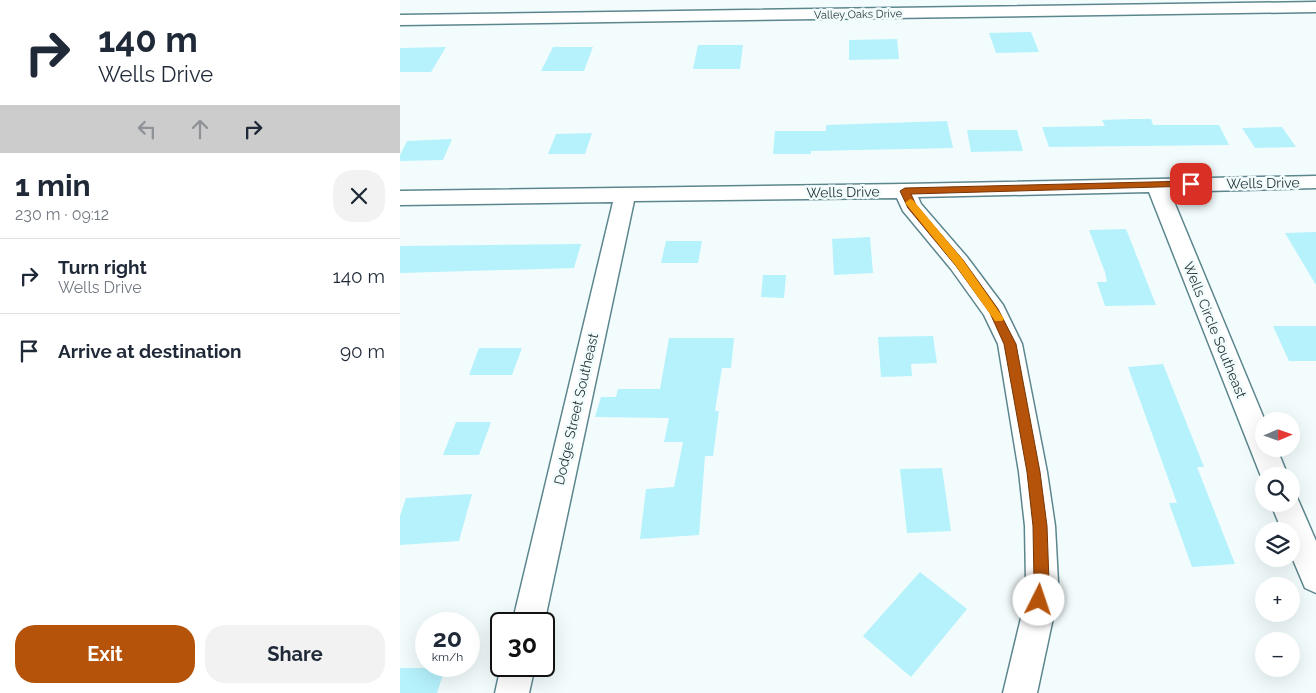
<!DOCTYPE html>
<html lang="en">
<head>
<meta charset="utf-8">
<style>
  body { margin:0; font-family:Raleway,sans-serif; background:#f2f2f3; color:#1f2937; height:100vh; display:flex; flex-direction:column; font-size:19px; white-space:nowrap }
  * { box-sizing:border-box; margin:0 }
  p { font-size:16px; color:#747a83 }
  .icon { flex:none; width:28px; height:28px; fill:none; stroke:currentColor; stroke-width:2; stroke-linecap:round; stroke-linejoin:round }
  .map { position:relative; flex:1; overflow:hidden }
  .details { display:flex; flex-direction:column; background:#fff; width:400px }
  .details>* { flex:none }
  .guide { background:#fff; color:#1f2937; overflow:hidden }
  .needle { width:32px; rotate:88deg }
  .fabs { position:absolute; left:855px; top:412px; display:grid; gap:10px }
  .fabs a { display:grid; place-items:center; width:45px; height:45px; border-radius:50%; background:#fff; box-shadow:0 5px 20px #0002; font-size:25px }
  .speed { position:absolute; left:15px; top:612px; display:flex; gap:10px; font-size:25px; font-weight:700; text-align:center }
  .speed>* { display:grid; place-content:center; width:65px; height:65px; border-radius:50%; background:#fff; box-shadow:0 5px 20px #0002; line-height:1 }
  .speed small { font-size:12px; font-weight:400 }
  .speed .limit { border:2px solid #111; border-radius:8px; background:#fff; color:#111 }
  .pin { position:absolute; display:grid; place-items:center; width:42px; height:42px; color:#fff; margin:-21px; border-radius:10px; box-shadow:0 2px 8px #0006 }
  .me { position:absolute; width:55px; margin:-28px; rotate:4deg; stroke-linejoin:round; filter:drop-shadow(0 0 4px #0008) }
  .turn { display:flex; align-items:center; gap:18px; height:105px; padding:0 15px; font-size:22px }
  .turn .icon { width:65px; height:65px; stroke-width:2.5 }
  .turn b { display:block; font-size:35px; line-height:42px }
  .lanes { display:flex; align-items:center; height:48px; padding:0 15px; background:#0003; justify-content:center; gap:25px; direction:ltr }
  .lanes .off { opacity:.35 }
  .round { display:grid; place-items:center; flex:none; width:52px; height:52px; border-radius:20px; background:#f2f2f3 }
  .summary { display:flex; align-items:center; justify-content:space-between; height:85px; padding:0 15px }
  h1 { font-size:30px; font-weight:700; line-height:38px }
  .button { display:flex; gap:10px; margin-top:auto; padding:10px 15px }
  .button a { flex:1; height:58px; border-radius:20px; background:#b45309; color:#fff; font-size:20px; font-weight:700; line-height:58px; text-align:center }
  .button a+a { background:#f2f2f3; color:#1f2937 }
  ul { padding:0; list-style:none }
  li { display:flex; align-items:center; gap:15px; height:75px; padding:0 15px; border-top:1px solid #e0e1e3 }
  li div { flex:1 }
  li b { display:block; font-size:19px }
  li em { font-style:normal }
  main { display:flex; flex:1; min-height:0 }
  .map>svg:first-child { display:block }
</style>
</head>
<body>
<main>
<section class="details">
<div class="guide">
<div class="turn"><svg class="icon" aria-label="right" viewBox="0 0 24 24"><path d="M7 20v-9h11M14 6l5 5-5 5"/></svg><div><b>140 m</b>Wells Drive</div></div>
<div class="lanes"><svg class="icon off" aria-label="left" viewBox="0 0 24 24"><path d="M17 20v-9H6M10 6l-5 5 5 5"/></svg><svg class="icon off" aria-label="ahead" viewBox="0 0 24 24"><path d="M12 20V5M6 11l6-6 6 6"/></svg><svg class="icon" aria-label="right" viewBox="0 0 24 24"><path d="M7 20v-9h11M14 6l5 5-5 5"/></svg></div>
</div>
<div class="summary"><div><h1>1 min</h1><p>230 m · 09:12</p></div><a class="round"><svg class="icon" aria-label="close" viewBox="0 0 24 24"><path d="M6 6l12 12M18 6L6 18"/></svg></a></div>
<ul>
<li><svg class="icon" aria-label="right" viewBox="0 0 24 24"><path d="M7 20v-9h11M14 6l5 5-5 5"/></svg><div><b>Turn right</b><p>Wells Drive</p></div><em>140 m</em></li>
<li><svg class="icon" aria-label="arrive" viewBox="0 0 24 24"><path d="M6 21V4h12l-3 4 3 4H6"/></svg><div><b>Arrive at destination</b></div><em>90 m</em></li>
</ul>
<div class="button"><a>Exit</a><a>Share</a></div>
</section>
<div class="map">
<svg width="916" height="693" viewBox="0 0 916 693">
  <rect width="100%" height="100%" fill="#f3fcfd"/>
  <g fill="#b5f2fc">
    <polygon points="631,32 639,52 596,53 589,33"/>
    <polygon points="497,39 499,59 449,60 449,40"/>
    <polygon points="298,45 343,45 340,69 293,69"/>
    <polygon points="46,47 31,72 0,72 0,48"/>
    <polygon points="153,47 193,47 184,71 141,71"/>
    <polygon points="730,119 751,119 753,125 819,125 829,145 649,147 642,127 705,126 702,120"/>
    <polygon points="547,121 553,148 411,151 411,154 373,154 375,131 426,131 426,125"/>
    <polygon points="882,127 896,147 855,148 842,128"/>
    <polygon points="567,130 617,130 623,151 571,152"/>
    <polygon points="192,133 185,154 148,154 156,134"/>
    <polygon points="52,139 43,160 0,161 0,155 7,141"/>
    <polygon points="726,229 756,305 705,306 697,282 707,282 705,272 689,230"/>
    <polygon points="916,232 916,285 885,233"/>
    <polygon points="470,237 473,273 434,275 432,239"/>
    <polygon points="266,241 302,241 298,263 261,263"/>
    <polygon points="181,244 174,268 0,273 0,246"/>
    <polygon points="363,275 386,275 384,298 361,297"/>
    <polygon points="873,326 916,326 916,361 889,361"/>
    <polygon points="533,336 537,363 511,364 512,376 481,377 478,337"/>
    <polygon points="269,338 334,338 331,368 322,368 315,411 319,411 313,456 305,456 299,535 240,539 246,489 274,487 283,442 264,442 269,418 195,417 201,397 216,397 218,389 260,389"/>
    <polygon points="79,348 122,348 112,375 69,375"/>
    <polygon points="763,364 804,467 797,467 835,564 792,567 769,503 777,503 728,367"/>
    <polygon points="56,422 91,422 79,455 43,455"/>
    <polygon points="542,468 551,531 507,533 500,469"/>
    <polygon points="72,494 59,541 0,545 0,516 6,498"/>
    <polygon points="520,572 567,609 511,677 463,636"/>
    <polygon points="0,668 45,668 37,693 0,693"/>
  </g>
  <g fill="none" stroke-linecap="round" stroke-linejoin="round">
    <g stroke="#5c868e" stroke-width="3">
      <g id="street">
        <polygon points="916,2 916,12 0,25 0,15"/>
        <polygon points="916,176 916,188 770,192 865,421 864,421 864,449 877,449 888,476 864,476 864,484 749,192 518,197 521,204 567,257 603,305 622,344 647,472 655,526 658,582 653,618 637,693 603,693 621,618 626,582 625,526 619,472 598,344 584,315 551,269 503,211 497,198 234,201 144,624 112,624 213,202 0,205 0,191 505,184"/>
        <polygon points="891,493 896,495 916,541 916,593 905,588 891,555 891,531 882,531 871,504 891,504"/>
        <polygon points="101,666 135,666 129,693 95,693"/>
      </g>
    </g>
    <use href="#street" fill="#fff" fill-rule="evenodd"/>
  </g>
  <polygon fill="#b45309" stroke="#753606" points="791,181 796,184 794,186 511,194 516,205 563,260 598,309 616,344 640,472 647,526 649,582 644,605 639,607 634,605 632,600 634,582 633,526 627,472 604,344 590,313 556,266 508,208 500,191 505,188"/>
  <polygon fill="#f59e0b" points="510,199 513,200 563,260 602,316 604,319 602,321 595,321 556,266 507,205 505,203"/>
  <g text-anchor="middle" stroke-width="5" stroke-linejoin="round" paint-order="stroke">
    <g font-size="11" fill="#26383b" stroke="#f3fcfd">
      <text transform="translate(458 14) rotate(-1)" y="4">Valley Oaks Drive</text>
    </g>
    <g font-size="14" fill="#26383b" stroke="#f3fcfd">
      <text transform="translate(863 183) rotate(-1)" y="5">Wells Drive</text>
      <text transform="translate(443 192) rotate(-1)" y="5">Wells Drive</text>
      <text transform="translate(815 330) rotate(68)" y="5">Wells Circle Southeast</text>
      <text transform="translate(176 409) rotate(-77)" y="5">Dodge Street Southeast</text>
    </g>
  </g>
</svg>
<div class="fabs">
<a><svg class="needle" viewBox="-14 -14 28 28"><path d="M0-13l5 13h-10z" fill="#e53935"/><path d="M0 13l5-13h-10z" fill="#747a83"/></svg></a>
<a><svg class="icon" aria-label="search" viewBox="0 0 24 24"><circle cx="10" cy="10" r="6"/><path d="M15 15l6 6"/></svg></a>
<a><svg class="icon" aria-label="layers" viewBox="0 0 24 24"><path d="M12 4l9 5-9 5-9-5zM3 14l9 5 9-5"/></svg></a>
<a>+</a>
<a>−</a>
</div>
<div class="speed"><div>20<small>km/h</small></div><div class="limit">30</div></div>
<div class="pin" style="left:791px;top:184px;background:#d93025"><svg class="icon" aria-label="arrive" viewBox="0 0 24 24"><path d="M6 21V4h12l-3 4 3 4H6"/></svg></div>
<svg class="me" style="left:639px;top:600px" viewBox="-20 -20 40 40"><circle r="19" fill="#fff"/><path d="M0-13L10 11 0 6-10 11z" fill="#b45309"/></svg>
</div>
</main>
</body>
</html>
